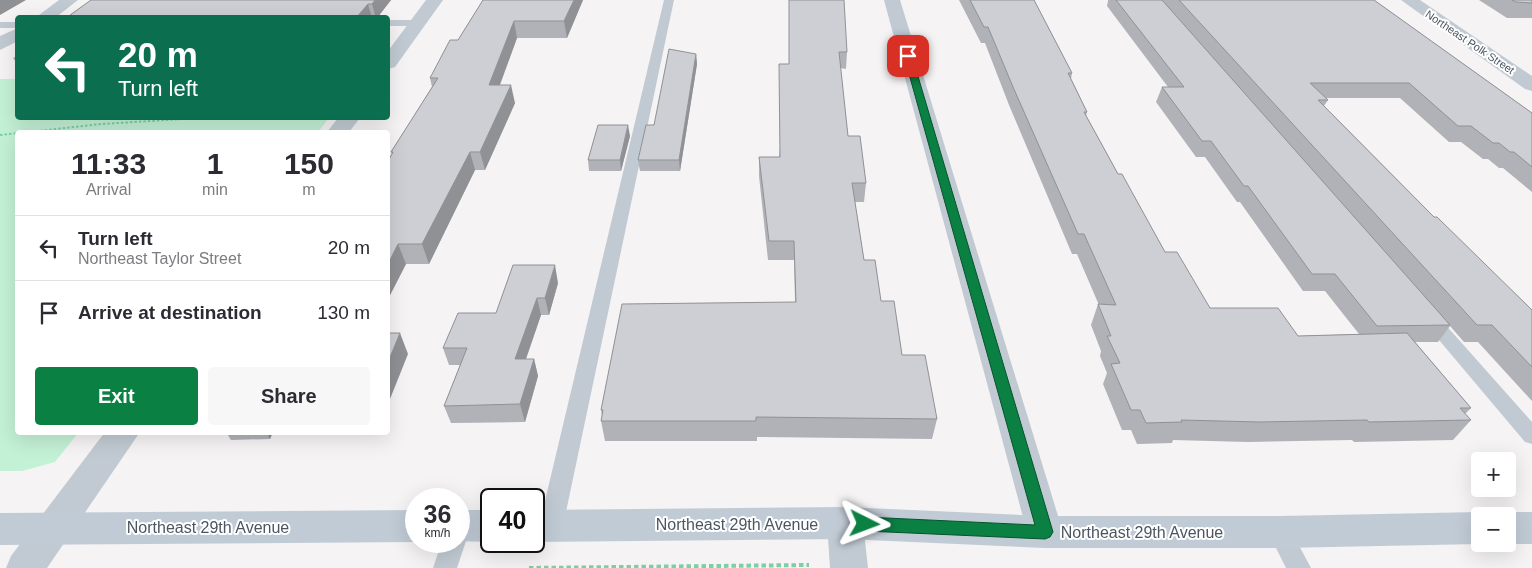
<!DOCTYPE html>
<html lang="en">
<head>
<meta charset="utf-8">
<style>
  body { margin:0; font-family:Helvetica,sans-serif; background:#f7f7f7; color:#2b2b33; height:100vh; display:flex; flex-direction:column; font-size:19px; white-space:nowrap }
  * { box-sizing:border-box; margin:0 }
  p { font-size:16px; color:#7c7c81 }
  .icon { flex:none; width:28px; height:28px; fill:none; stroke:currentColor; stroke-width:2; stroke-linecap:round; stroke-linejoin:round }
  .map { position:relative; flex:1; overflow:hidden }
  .side { position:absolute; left:15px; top:130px; width:375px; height:305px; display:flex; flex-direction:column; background:#fff; border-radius:5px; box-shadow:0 5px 20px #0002 }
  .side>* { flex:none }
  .top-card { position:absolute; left:15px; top:15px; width:375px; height:105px; border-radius:5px; box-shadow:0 5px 20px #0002; background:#0b6e4f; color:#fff; overflow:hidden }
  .tools { position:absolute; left:1471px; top:452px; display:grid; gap:10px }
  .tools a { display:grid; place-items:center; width:45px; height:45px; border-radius:5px; background:#fff; box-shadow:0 5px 20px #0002; font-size:25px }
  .speed { position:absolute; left:405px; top:488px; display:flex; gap:10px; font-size:25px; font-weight:700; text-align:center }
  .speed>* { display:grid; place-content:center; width:65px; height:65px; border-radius:50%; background:#fff; box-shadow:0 5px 20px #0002; line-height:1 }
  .speed small { font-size:12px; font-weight:400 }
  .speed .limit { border:2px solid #111; border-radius:8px; background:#fff; color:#111 }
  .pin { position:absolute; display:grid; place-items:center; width:42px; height:42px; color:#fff; margin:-21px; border-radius:10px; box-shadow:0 2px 8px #0006 }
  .me { position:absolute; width:55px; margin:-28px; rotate:93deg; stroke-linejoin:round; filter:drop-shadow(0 0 4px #0008) }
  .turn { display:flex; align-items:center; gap:18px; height:105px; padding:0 20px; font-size:22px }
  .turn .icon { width:65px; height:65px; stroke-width:2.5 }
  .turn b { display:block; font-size:35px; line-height:42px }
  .eta { display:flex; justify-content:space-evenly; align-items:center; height:85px; text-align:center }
  .eta b { font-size:30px; font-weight:700; line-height:35px }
  .cta { display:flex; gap:10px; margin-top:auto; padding:10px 20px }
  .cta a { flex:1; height:58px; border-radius:5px; background:#0b8043; color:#fff; font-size:20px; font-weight:700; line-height:58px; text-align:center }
  .cta a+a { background:#f7f7f7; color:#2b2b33 }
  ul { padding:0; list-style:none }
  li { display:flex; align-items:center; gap:15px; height:65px; padding:0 20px; border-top:1px solid #e1e1e2 }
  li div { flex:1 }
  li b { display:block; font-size:19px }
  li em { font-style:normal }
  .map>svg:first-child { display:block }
</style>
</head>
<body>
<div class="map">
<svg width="1532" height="568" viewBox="0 0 1532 568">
  <rect width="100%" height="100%" fill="#f5f3f3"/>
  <polygon fill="#c3f1d5" points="0,79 17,79 18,118 329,118 318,132 18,132 18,432 78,433 55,462 22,471 0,471"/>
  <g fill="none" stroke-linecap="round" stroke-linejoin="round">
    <polyline stroke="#7ad0a6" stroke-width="2" stroke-dasharray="2.5 2" stroke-linecap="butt" points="0,135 102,124 199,118"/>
    <polyline stroke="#7ad0a6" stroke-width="4" stroke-dasharray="4.5 3" stroke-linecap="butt" points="529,568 809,565"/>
    <g fill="#c1cad2" fill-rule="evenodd">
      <polygon points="664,0 674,0 563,526 559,533 551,536 543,533 539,526"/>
      <polygon points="388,20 416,20 422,23 416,26 388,26"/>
      <rect x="0" y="22" width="18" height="6"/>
      <polygon points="1429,311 1435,313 1532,422 1532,444 1525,442 1423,321 1420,317 1423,313"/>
      <polygon points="1280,522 1288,525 1311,568 1286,568 1268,532 1272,525"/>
      <polygon points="459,532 462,534 466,541 457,568 433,568 442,541 459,541"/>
    </g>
    <g fill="#c1cad2" fill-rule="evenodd">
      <polygon points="59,0 78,0 55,18 35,18"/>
      <polygon points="426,0 443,0 395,67 388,69 388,51"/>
      <polygon points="884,0 900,0 1063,532 1058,543 1045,548 1032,543 1027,532"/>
      <polygon points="1401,0 1420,0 1532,76 1532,91 1525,89"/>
      <polygon points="18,28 18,41 0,50 0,36"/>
      <polygon points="338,118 360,118 349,132 327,132"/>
      <polygon points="105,432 140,432 47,568 6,568 11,556"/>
      <polygon points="845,507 858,512 863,523 868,568 830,568 827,523 832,512"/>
    </g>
    <g fill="#c1cbd6" fill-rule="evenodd">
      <polygon points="845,507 1045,516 1280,516 1480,512 1492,516 1480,516 1480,544 1280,548 1045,548 845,539 534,542 532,541 534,541 534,510"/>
      <polygon points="416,510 416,541 418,541 416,542 0,545 0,513"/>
      <polygon points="459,510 491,510 491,541 493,541 491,542 457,541 459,541"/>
      <polygon points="1508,512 1532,512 1532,544 1507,544 1508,516 1496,516"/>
    </g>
  </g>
  <g fill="#b0b2b7">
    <polygon points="91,0 391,0 377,18 66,18"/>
    <polygon points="483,0 583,0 567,38 517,38 500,85 515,103 485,170 475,170 429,264 406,264 388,299 388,161 392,154 391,152 432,87 430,78 458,40"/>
    <polygon points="789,0 847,52 846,69 840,68 848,136 866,183 864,202 855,202 864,260 902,355 937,419 932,439 757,437 757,441 605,441 601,421 602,416 601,410 795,302 794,260 768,260 759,176 759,157 779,157 789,64"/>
    <polygon points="959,0 1034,0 1072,73 1071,79 1087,112 1086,116 1118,174 1165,252 1210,308 1298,336 1359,334 1325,291 1303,291 1240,202 1237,202 1205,157 1196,157 1156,102 1162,87 1168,87 1107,6 1108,1 1108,0 1374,0 1532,113 1532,192 1503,168 1499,168 1488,159 1483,159 1461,142 1449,142 1400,98 1326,98 1328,100 1324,106 1434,217 1532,310 1532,401 1478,342 1464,342 1450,326 1438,342 1415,342 1471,408 1465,414 1471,420 1453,440 1354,442 1352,440 1248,442 1173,440 1172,443 1137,444 1131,430 1122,430 1103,384 1107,373 1100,356 1101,351 1091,325 1098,304 1099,305 1077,254 1072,254 1009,105 985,43 981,43"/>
    <polygon points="1479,0 1532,0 1532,18 1507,18"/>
    <polygon points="696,54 697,64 680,171 640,171 638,160 654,125"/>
    <polygon points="18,55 18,65 13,58"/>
    <polygon points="630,136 621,171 589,171 588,160"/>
    <polygon points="558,283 549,315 541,315 526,359 534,359 538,376 525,422 451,423 444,406 460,365 449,365 443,348 496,313"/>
    <polygon points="226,432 273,432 270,439 231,440"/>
  </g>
  <g fill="#909195">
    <polygon points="0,0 26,0 0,15"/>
    <polygon points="375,0 391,0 377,18 376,18 372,4"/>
    <polygon points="574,0 583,0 567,38 564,21"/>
    <polygon points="368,4 372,18 356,18"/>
    <polygon points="514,21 517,38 493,103 489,85"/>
    <polygon points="696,54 697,64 680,171 679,160"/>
    <polygon points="511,85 515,103 485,170 480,152"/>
    <polygon points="628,125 630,136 621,171 620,160"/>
    <polygon points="470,152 475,170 429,264 422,244"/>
    <polygon points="398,244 406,264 388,299 388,264"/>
    <polygon points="555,265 558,283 549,315 545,298"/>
    <polygon points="537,298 541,315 520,376 515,359"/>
    <polygon points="400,333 408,354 388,404 388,362"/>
    <polygon points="534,359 538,376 525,422 520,404"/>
    <polygon points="266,432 273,432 270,439"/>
  </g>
  <g fill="#cdcfd5" stroke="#909195">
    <polygon points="91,0 375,0 372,4 368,4 356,18 66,18"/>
    <polygon points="483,0 574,0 564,21 514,21 489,85 511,85 480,152 470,152 422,244 398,244 388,264 388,161 393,152 391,152 438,78 430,78 450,40 458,40"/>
    <polygon points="789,0 844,0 847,52 839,52 848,136 860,136 866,183 852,183 864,260 875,260 881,301 894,301 902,355 925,355 937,419 756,417 756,421 601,421 603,410 601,410 622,304 796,302 794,241 769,241 759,157 780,157 779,64 789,64"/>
    <polygon points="970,0 1034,0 1072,73 1068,73 1087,112 1084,112 1118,174 1122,174 1165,252 1177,252 1210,308 1278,308 1298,336 1407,333 1471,408 1460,408 1471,420 1369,422 1367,420 1260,422 1181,420 1182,422 1146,423 1140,410 1131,410 1111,364 1120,363 1107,336 1111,336 1098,304 1116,305 1084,234 1078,234 1013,87 988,27 984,27"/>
    <polygon points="1116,0 1162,0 1450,325 1377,326 1335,274 1312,274 1248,186 1244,186 1211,141 1202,141 1162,87 1184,87"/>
    <polygon points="1179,0 1374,0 1532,113 1532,167 1514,152 1510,152 1499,143 1493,143 1471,126 1458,126 1409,83 1310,83 1328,100 1318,100 1434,217 1437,217 1532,310 1532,367 1492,325 1477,325"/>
    <polygon points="1512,0 1532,0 1532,3 1516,2"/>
    <polygon points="669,49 696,54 679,160 638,160 646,125 654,125"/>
    <polygon points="598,125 628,125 620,160 588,160"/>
    <polygon points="513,265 555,265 545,298 537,298 515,359 534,359 520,404 444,406 467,348 443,348 458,313 496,313"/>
    <polygon points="388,333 400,333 388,362"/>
  </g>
  <polygon fill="#0b8043" stroke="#07532c" points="905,54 912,56 1053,532 1050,537 1045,539 865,531 860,529 858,524 860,519 865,517 1035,525 904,56"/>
  <g text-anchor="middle" stroke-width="4" stroke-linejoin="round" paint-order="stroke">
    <g font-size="11" fill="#4a5661" stroke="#fff">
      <text transform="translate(1470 42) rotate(34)" y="4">Northeast Polk Street</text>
    </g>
    <g font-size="16" fill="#4a5661" stroke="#fff">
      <text x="737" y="530">Northeast 29th Avenue</text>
      <text x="208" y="533">Northeast 29th Avenue</text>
      <text x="1142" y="538">Northeast 29th Avenue</text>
    </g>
  </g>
</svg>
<div class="tools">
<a>+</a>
<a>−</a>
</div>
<div class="speed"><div>36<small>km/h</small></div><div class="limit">40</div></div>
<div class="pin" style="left:908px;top:56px;background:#d93025"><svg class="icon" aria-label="arrive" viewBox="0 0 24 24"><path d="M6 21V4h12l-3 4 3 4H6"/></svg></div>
<svg class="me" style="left:865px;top:524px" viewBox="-20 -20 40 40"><path d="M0-17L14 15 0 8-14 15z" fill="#0b8043" stroke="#fff" stroke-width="4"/></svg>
<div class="top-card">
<div class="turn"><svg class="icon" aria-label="left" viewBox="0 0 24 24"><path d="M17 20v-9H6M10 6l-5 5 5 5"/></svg><div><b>20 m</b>Turn left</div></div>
</div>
<section class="side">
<div class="eta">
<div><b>11:33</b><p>Arrival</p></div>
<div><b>1</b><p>min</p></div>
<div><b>150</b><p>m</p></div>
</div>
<ul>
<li><svg class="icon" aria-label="left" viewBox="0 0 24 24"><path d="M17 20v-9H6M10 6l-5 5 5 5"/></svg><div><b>Turn left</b><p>Northeast Taylor Street</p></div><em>20 m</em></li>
<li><svg class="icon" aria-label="arrive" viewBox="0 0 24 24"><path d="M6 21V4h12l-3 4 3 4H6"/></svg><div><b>Arrive at destination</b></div><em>130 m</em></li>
</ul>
<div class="cta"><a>Exit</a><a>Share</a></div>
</section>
</div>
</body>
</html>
